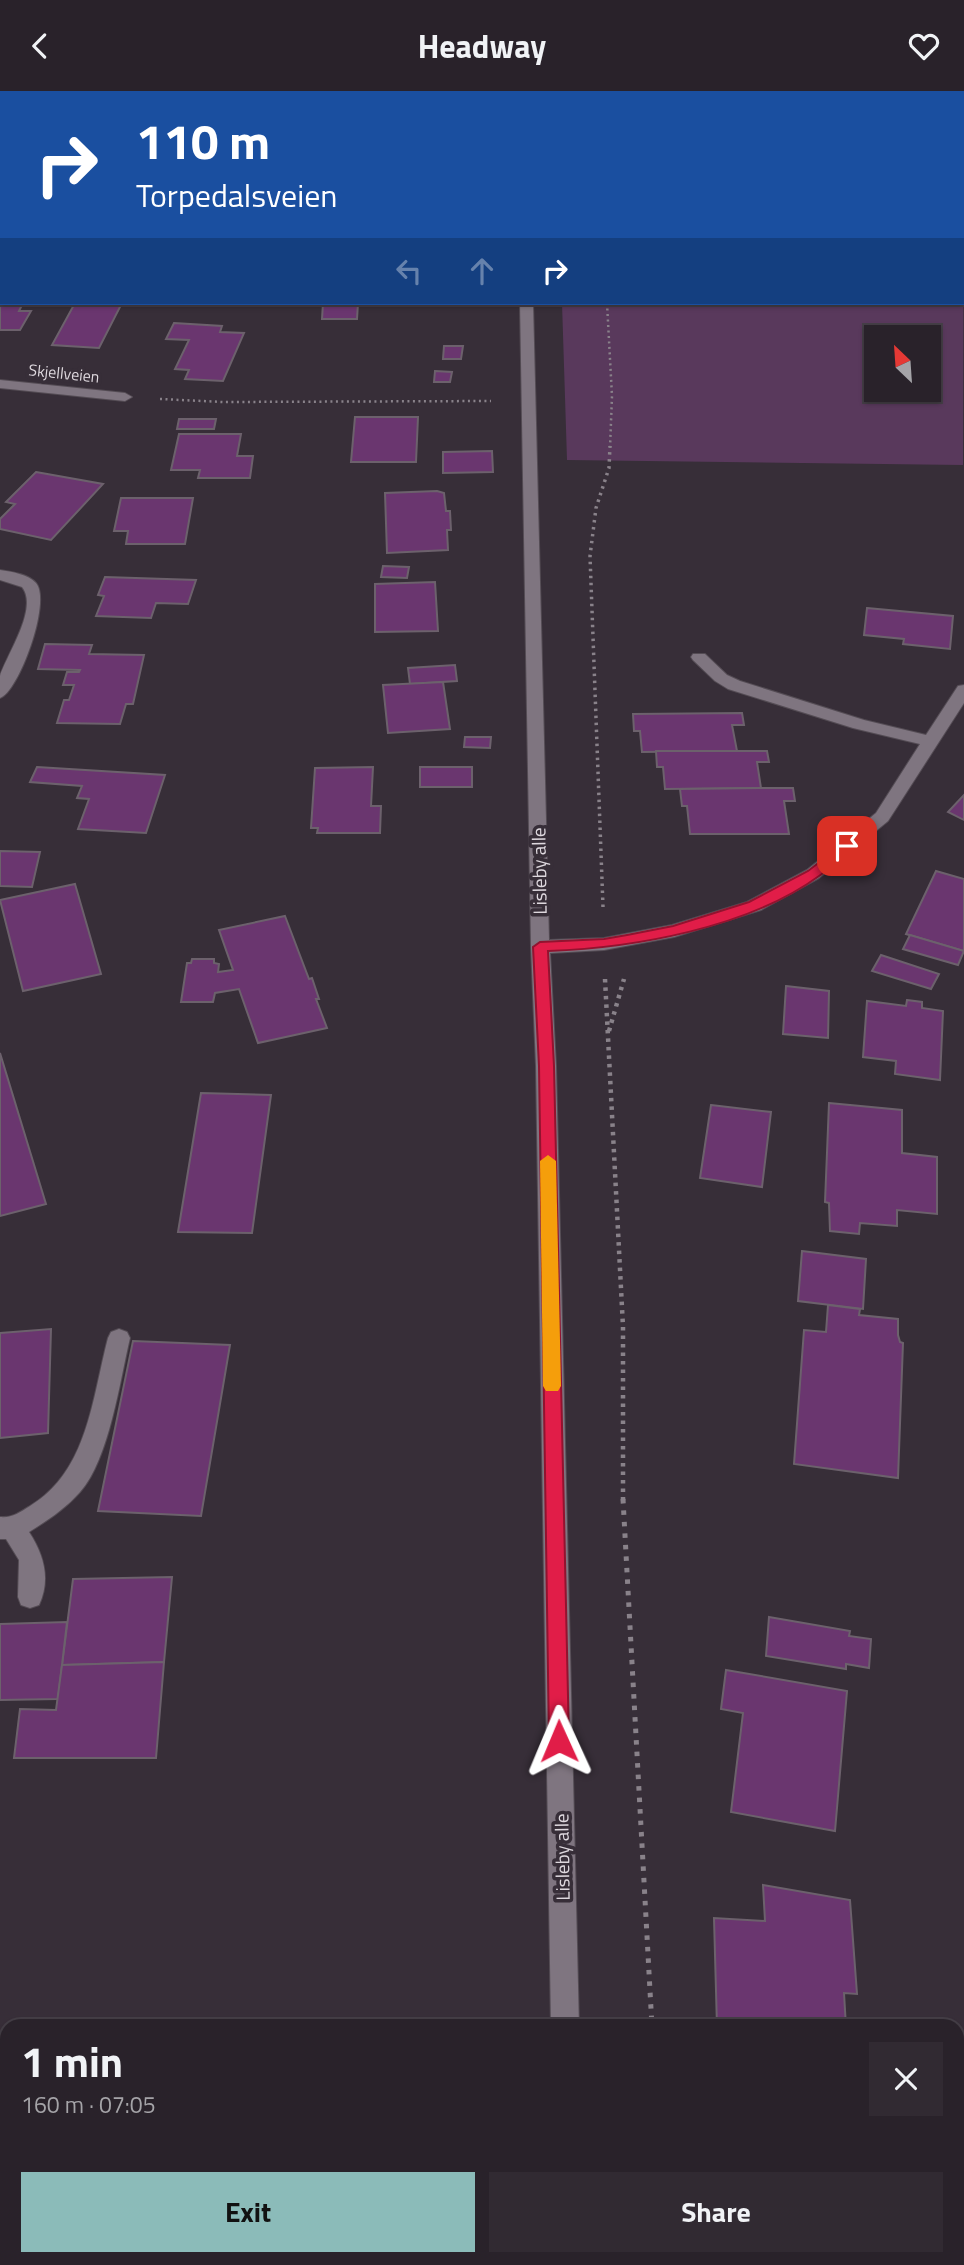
<!DOCTYPE html>
<html lang="en">
<head>
<meta charset="utf-8">
<style>
  body { margin:0; font-family:"Titillium Web",sans-serif; background:#312a32; color:#f1f3f6; height:100vh; display:flex; flex-direction:column; font-size:26px; white-space:nowrap }
  * { box-sizing:border-box; margin:0 }
  p { font-size:23px; color:#a5a4a8 }
  .icon { flex:none; width:38px; height:38px; fill:none; stroke:currentColor; stroke-width:2; stroke-linecap:round; stroke-linejoin:round }
  .map { position:relative; flex:1; overflow:hidden }
  .side { position:absolute; left:0px; top:1928px; width:964px; height:247px; display:flex; flex-direction:column; background:#29222a; border-radius:21px 21px 0 0; box-shadow:0 2px 5px #0004,0 0 0 2px #453f47 }
  .side>* { flex:none }
  .banner { position:absolute; left:0px; top:0px; width:964px; height:214px; box-shadow:0 2px 5px #0004,0 0 0 2px #453f47; background:#1a4fa0; color:#fff; overflow:hidden }
  .needle { width:46px; rotate:335deg }
  .fabs { position:absolute; left:864px; top:234px; display:grid; gap:14px }
  .fabs a { display:grid; place-items:center; width:77px; height:77px; border-radius:0px; background:#29222a; box-shadow:0 2px 5px #0004,0 0 0 2px #453f47; font-size:35px }
  .pin { position:absolute; display:grid; place-items:center; width:60px; height:60px; color:#fff; margin:-30px; border-radius:14px; box-shadow:0 4px 10px #0006 }
  .me { position:absolute; width:77px; margin:-38px; rotate:359deg; stroke-linejoin:round; filter:drop-shadow(0 0 5px #0008) }
  .turn { display:flex; align-items:center; gap:24px; height:147px; padding:0 21px; font-size:32px }
  .turn .icon { width:91px; height:91px; stroke-width:2.5 }
  .turn b { display:block; font-size:49px; line-height:60px }
  .lanes { display:flex; align-items:center; height:66px; padding:0 21px; background:#0003; justify-content:center; gap:35px; direction:ltr }
  .lanes .off { opacity:.35 }
  .round { display:grid; place-items:center; flex:none; width:74px; height:74px; border-radius:0px; background:#312a32 }
  .head { display:flex; align-items:center; justify-content:space-between; height:119px; padding:0 21px }
  h1 { font-size:42px; font-weight:700; line-height:52px }
  .button { display:flex; gap:14px; margin-top:auto; padding:14px 21px }
  .button a { flex:1; height:80px; border-radius:0px; background:#8bbbb9; color:#111; font-size:28px; font-weight:700; line-height:80px; text-align:center }
  .button a+a { background:#312a32; color:#f1f3f6 }
  header { display:flex; justify-content:space-between; align-items:center; height:91px; padding:0 21px; background:#29222a; font-size:32px; font-weight:700 }
  .map>svg:first-child { display:block }
</style>
</head>
<body>
<header><svg class="icon" aria-label="back" viewBox="0 0 24 24"><path d="M15 5l-7 7 7 7"/></svg>Headway<svg class="icon" aria-label="heart" viewBox="0 0 24 24"><path d="M12 20l-8-8c-3-5 5-10 8-4 3-6 11-1 8 4z"/></svg></header>
<div class="map">
<svg width="964" height="2174" viewBox="0 0 964 2174">
  <rect width="100%" height="100%" fill="#372e38"/>
  <path fill="#59395c" fill-rule="evenodd" d="M554,0H964L963,374L567,369L562,212H962V2ZM877,247H929V299H877Z"/>
  <g fill="#6a366f" stroke="#6c616c" stroke-width="2">
    <polygon points="0,196 2,212 23,212 19,220 31,220 20,239 0,239"/>
    <polygon points="75,212 121,214 99,257 52,254"/>
    <polygon points="323,212 358,212 357,228 322,228"/>
    <polygon points="174,232 222,235 220,241 244,242 223,290 185,288 189,279 175,278 189,249 166,248"/>
    <polygon points="444,255 463,255 461,268 443,268"/>
    <polygon points="435,280 452,281 450,291 434,291"/>
    <polygon points="355,326 418,326 416,371 351,371"/>
    <polygon points="179,328 216,328 214,338 177,338"/>
    <polygon points="179,343 241,343 237,365 253,365 250,387 198,387 200,379 171,379"/>
    <polygon points="492,360 493,381 443,382 443,361"/>
    <polygon points="36,381 103,393 51,449 0,438 0,428 15,413 6,411"/>
    <polygon points="437,400 444,402 446,420 450,420 451,439 447,439 448,459 387,462 385,402"/>
    <polygon points="121,407 193,407 185,453 126,453 128,440 114,440"/>
    <polygon points="383,475 409,476 407,487 381,486"/>
    <polygon points="105,486 196,489 188,513 156,512 151,527 96,525 104,505 98,504"/>
    <polygon points="435,491 438,540 375,541 375,493"/>
    <polygon points="867,517 953,525 950,558 903,553 904,548 864,544"/>
    <polygon points="45,553 92,554 89,563 144,564 133,613 126,613 120,633 57,632 64,609 69,609 74,594 63,594 67,581 79,581 80,579 38,578"/>
    <polygon points="455,574 457,590 410,593 408,577"/>
    <polygon points="443,591 450,638 388,642 383,594"/>
    <polygon points="742,622 744,634 732,634 737,660 642,661 640,640 634,640 633,623"/>
    <polygon points="465,646 491,646 490,657 464,656"/>
    <polygon points="656,660 767,660 769,671 757,671 761,697 665,698 663,676 657,676"/>
    <polygon points="37,676 165,684 146,742 78,738 89,708 77,707 82,695 30,691"/>
    <polygon points="373,676 371,715 381,715 380,742 317,742 318,737 311,737 315,677"/>
    <rect x="420" y="676" width="52" height="20"/>
    <polygon points="761,697 793,697 795,710 784,710 789,743 690,743 687,715 682,715 680,698"/>
    <polygon points="964,704 964,729 948,721"/>
    <polygon points="0,760 40,761 32,796 0,795"/>
    <polygon points="936,780 964,788 964,860 906,843"/>
    <polygon points="75,793 101,883 23,900 0,809"/>
    <polygon points="285,825 309,888 312,887 319,908 316,908 327,937 258,952 239,898 215,902 213,911 181,911 187,872 191,872 192,868 214,868 214,872 219,873 218,881 233,879 219,839"/>
    <polygon points="910,844 964,860 958,874 903,858"/>
    <polygon points="881,864 939,883 931,898 872,880"/>
    <polygon points="786,895 829,900 828,947 783,943"/>
    <polygon points="907,909 922,911 922,917 943,920 940,989 895,983 896,970 863,966 867,910 906,915"/>
    <polygon points="0,962 46,1113 0,1125"/>
    <polygon points="201,1002 271,1004 252,1142 178,1141"/>
    <polygon points="829,1012 902,1019 902,1062 937,1066 937,1123 897,1119 897,1135 860,1132 859,1143 830,1140 829,1112 825,1111"/>
    <polygon points="711,1014 771,1021 762,1096 700,1087"/>
    <polygon points="802,1160 866,1168 863,1218 798,1210"/>
    <polygon points="828,1214 860,1218 859,1224 898,1228 898,1244 900,1251 903,1252 898,1387 794,1373 804,1239 826,1241"/>
    <polygon points="51,1238 48,1342 0,1347 0,1242"/>
    <polygon points="133,1250 230,1254 201,1425 98,1420"/>
    <polygon points="172,1486 164,1571 62,1574 73,1488"/>
    <polygon points="769,1526 850,1540 849,1545 871,1548 869,1577 846,1573 846,1578 766,1565"/>
    <polygon points="67,1531 58,1608 0,1609 0,1533"/>
    <polygon points="164,1571 156,1667 14,1667 20,1618 56,1619 62,1574"/>
    <polygon points="726,1579 847,1600 835,1740 731,1721 743,1622 721,1618"/>
    <polygon points="763,1794 850,1809 857,1903 844,1902 846,1936 717,1936 714,1827 765,1830"/>
    <polygon points="315,2168 398,2168 397,2174 315,2173"/>
    <polygon points="730,2168 879,2168 880,2170 876,2171 876,2174 731,2174"/>
  </g>
  <g fill="none" stroke-linecap="round" stroke-linejoin="round">
    <g stroke="#544c54" stroke-width="2">
      <g id="minor">
        <rect x="517" y="0" width="12" height="2"/>
        <rect x="962" y="83" width="2" height="8"/>
        <polygon points="520,212 533,212 549,849 604,847 672,834 747,811 807,779 876,722 920,653 853,637 728,598 715,590 693,569 691,566 693,563 705,563 727,584 740,590 864,629 926,644 958,595 964,594 964,612 888,730 819,787 761,819 674,846 604,859 550,862 556,975 579,1936 551,1936 536,975 531,856"/>
        <polygon points="0,289 125,302 132,306 125,310 0,297"/>
        <path d="M0,479C12,481 28,483 36,492C52,511 18,602 0,607C0,600 0,591 0,585C7,563 39,517 22,496L0,489Z"/>
        <path d="M119,1238L127,1241L130,1247C120,1289 109,1369 80,1401C65,1418 48,1429 29,1441C44,1464 51,1488 39,1514L30,1517L21,1514L18,1506L19,1469L6,1448H0V1426C12,1427 19,1422 30,1415C88,1380 92,1308 108,1247L111,1241Z"/>
        <rect x="554" y="2168" width="30" height="6"/>
      </g>
    </g>
    <g stroke="#89828a" stroke-width="2.5" stroke-dasharray="2 3.5" stroke-linecap="butt">
      <polyline points="607,212 612,305 610,357"/>
      <polyline points="160,308 223,311 491,310"/>
    </g>
    <polyline stroke="#89828a" stroke-width="3.5" stroke-dasharray="2.5 4.5" stroke-linecap="butt" points="603,816 590,465 596,417 609,377 610,355"/>
    <g stroke="#89828a" stroke-width="4.5" stroke-dasharray="3.5 5" stroke-linecap="butt">
      <polyline points="605,888 623,1236 623,1410"/>
      <polyline points="609,940 624,888"/>
    </g>
    <g stroke="#89828a" stroke-width="5" stroke-dasharray="4.5 7" stroke-linecap="butt">
      <polyline points="623,1408 652,1936"/>
      <polyline points="663,2168 663,2174"/>
    </g>
    <use href="#minor" fill="#7f7580" fill-rule="evenodd"/>
  </g>
  <path fill="#e11d48" stroke="#92132f" stroke-width="2" d="M847,750L854,755L852,758C841,767 831,777 819,785C748,837 633,857 548,860L554,975L569,1650L566,1657L559,1660L552,1657L549,1650L539,975L533,856L540,851L604,848L627,844L673,835L749,811L808,780Z"/>
  <polygon fill="#f59e0b" points="548,1064 556,1070 561,1295 558,1300 546,1300 543,1295 540,1070"/>
  <g text-anchor="middle" stroke-width="7" stroke-linejoin="round" paint-order="stroke">
    <g font-size="16" fill="#ded8de" stroke="#372e38">
      <text transform="translate(64 282) rotate(6)" y="6">Skjellveien</text>
    </g>
    <g font-size="19" fill="#ded8de" stroke="#372e38">
      <text transform="translate(539 780) rotate(-91)" y="7">Lisleby alle</text>
      <text transform="translate(562 1766) rotate(-91)" y="7">Lisleby alle</text>
    </g>
  </g>
</svg>
<div class="fabs">
<a><svg class="needle" viewBox="-14 -14 28 28"><path d="M0-13l5 13h-10z" fill="#e53935"/><path d="M0 13l5-13h-10z" fill="#a5a4a8"/></svg></a>
</div>
<div class="pin" style="left:847px;top:755px;background:#d93025"><svg class="icon" aria-label="arrive" viewBox="0 0 24 24"><path d="M6 21V4h12l-3 4 3 4H6"/></svg></div>
<svg class="me" style="left:559px;top:1650px" viewBox="-20 -20 40 40"><path d="M0-17L14 15 0 8-14 15z" fill="#e11d48" stroke="#fff" stroke-width="4"/></svg>
<div class="banner">
<div class="turn"><svg class="icon" aria-label="right" viewBox="0 0 24 24"><path d="M7 20v-9h11M14 6l5 5-5 5"/></svg><div><b>110 m</b>Torpedalsveien</div></div>
<div class="lanes"><svg class="icon off" aria-label="left" viewBox="0 0 24 24"><path d="M17 20v-9H6M10 6l-5 5 5 5"/></svg><svg class="icon off" aria-label="ahead" viewBox="0 0 24 24"><path d="M12 20V5M6 11l6-6 6 6"/></svg><svg class="icon" aria-label="right" viewBox="0 0 24 24"><path d="M7 20v-9h11M14 6l5 5-5 5"/></svg></div>
</div>
<section class="side">
<div class="head"><div><h1>1 min</h1><p>160 m · 07:05</p></div><a class="round"><svg class="icon" aria-label="close" viewBox="0 0 24 24"><path d="M6 6l12 12M18 6L6 18"/></svg></a></div>
<div class="button"><a>Exit</a><a>Share</a></div>
</section>
</div>
</body>
</html>
